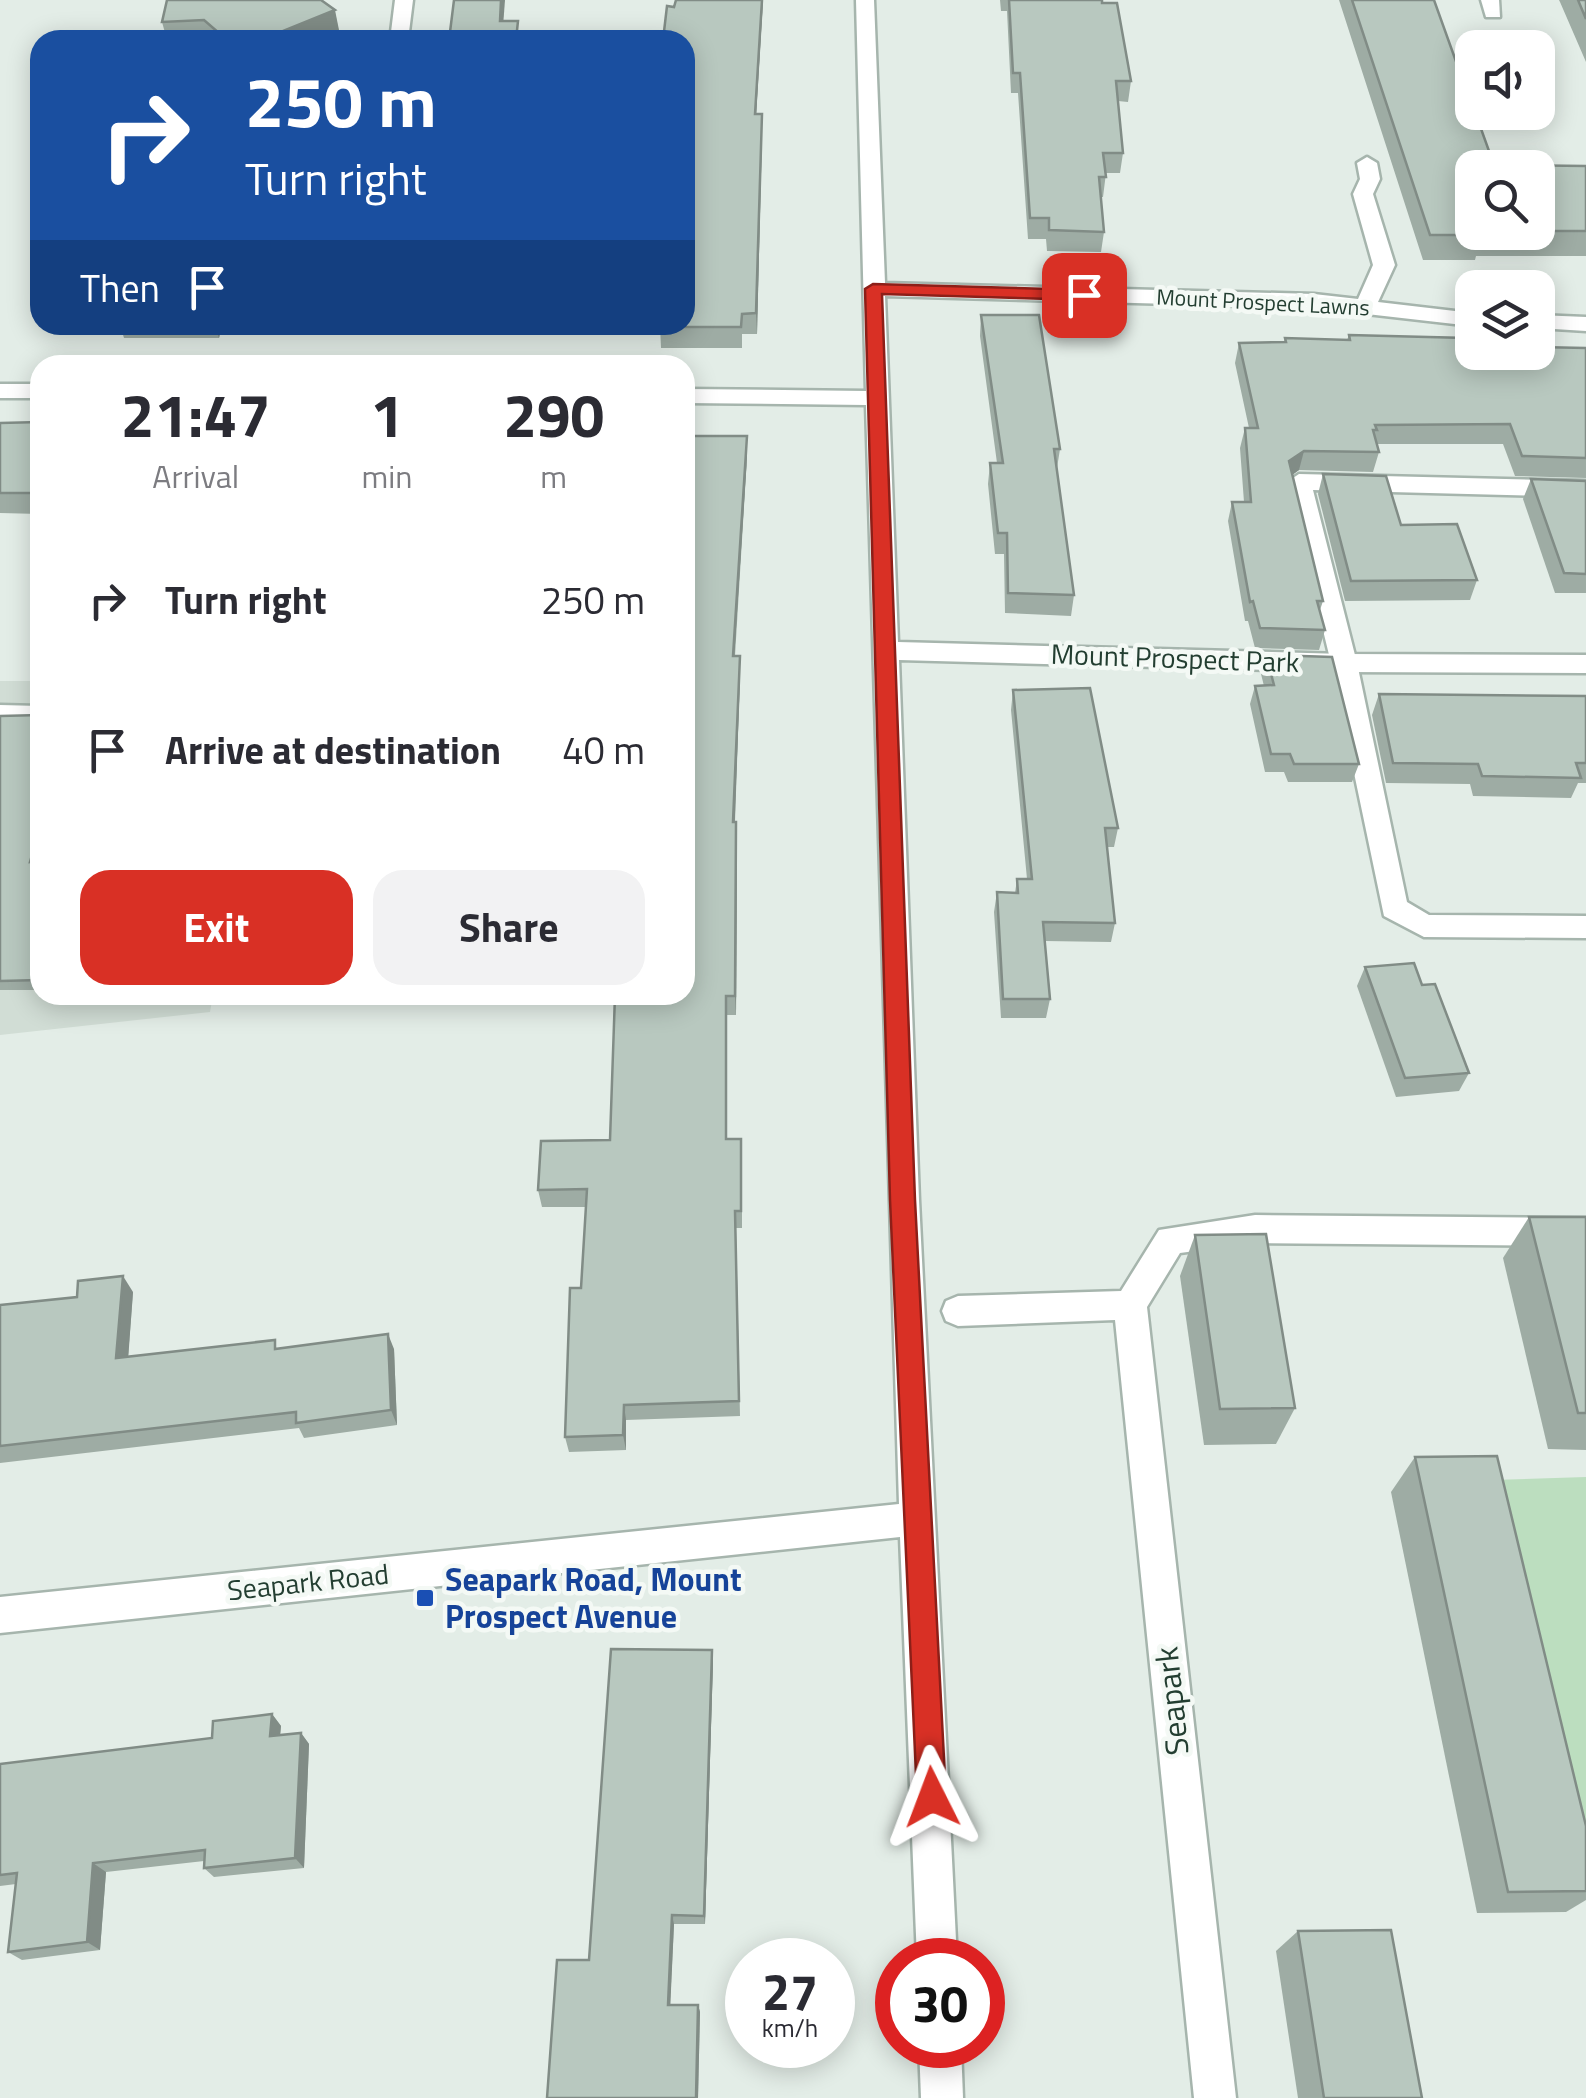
<!DOCTYPE html>
<html lang="en">
<head>
<meta charset="utf-8">
<style>
  body { margin:0; font-family:"Titillium Web",sans-serif; background:#f2f2f3; color:#2b2b33; height:100vh; display:flex; flex-direction:column; font-size:38px; white-space:nowrap }
  * { box-sizing:border-box; margin:0 }
  p { font-size:32px; color:#7c7c81 }
  .icon { flex:none; width:55px; height:55px; fill:none; stroke:currentColor; stroke-width:2; stroke-linecap:round; stroke-linejoin:round }
  .map { position:relative; flex:1; overflow:hidden }
  .panel { position:absolute; left:30px; top:355px; width:665px; height:650px; display:flex; flex-direction:column; background:#fff; border-radius:30px; box-shadow:0 5px 25px #0003 }
  .panel>* { flex:none }
  .banner { position:absolute; left:30px; top:30px; width:665px; height:305px; border-radius:30px; box-shadow:0 5px 25px #0003; background:#1a4fa0; color:#fff; overflow:hidden }
  .controls { position:absolute; left:1455px; top:30px; display:grid; gap:20px }
  .controls a { display:grid; place-items:center; width:100px; height:100px; border-radius:20px; background:#fff; box-shadow:0 5px 25px #0003; font-size:50px }
  .speed { position:absolute; left:725px; top:1938px; display:flex; gap:20px; font-size:50px; font-weight:700; text-align:center }
  .speed>* { display:grid; place-content:center; width:130px; height:130px; border-radius:50%; background:#fff; box-shadow:0 5px 25px #0003; line-height:1 }
  .speed small { font-size:25px; font-weight:400 }
  .speed .limit { border:15px solid #d22; background:#fff; color:#111 }
  .pin { position:absolute; display:grid; place-items:center; width:85px; height:85px; color:#fff; margin:-42px; border-radius:20px; box-shadow:0 5px 15px #0006 }
  .me { position:absolute; width:110px; margin:-55px; rotate:357deg; stroke-linejoin:round; filter:drop-shadow(0 0 8px #0008) }
  .turn { display:flex; align-items:center; gap:35px; height:210px; padding:0 50px; font-size:45px }
  .turn .icon { width:130px; height:130px; stroke-width:2.5 }
  .turn b { display:block; font-size:70px; line-height:85px }
  .then { display:flex; align-items:center; height:95px; padding:0 50px; background:#0003; gap:20px; font-size:38px }
  .eta { display:flex; justify-content:space-evenly; align-items:center; height:170px; text-align:center }
  .eta b { font-size:60px; font-weight:700; line-height:70px }
  .button { display:flex; gap:20px; margin-top:auto; padding:20px 50px }
  .button a { flex:1; height:115px; border-radius:30px; background:#d93025; color:#fff; font-size:40px; font-weight:700; line-height:115px; text-align:center }
  .button a+a { background:#f2f2f3; color:#2b2b33 }
  ul { padding:0; list-style:none }
  li { display:flex; align-items:center; gap:30px; height:150px; padding:0 50px }
  li div { flex:1 }
  li b { display:block; font-size:38px }
  li em { font-style:normal }
  .map>svg:first-child { display:block }
</style>
</head>
<body>
<div class="map">
<svg width="1586" height="2098" viewBox="0 0 1586 2098">
  <rect width="100%" height="100%" fill="#e3ede7"/>
  <polygon fill="#d1ddd5" points="0,681 40,681 40,995 213,995 210,1012 0,1035"/>
  <polygon fill="#bcdebf" points="1586,1477 1586,1876 1491,1480"/>
  <g fill="none" stroke-linecap="round" stroke-linejoin="round">
    <g stroke="#a6b5ad" stroke-width="5">
      <g id="service">
        <polygon points="1299,474 1586,481 1586,497 1313,490 1357,663 1407,902 1429,915 1586,916 1586,938 1424,937 1384,916 1331,663 1287,482"/>
        <polygon points="0,705 40,706 40,724 0,723"/>
      </g>
    </g>
    <g stroke="#a6b5ad" stroke-width="5">
      <g id="minor">
        <polygon points="395,0 413,0 408,40 390,40"/>
        <polygon points="856,0 874,0 885,283 1314,294 1358,299 1373,265 1353,194 1360,179 1357,163 1367,157 1377,163 1380,179 1373,194 1395,265 1378,302 1472,313 1472,326 1314,308 885,296 898,642 1344,654 1586,655 1586,673 1344,672 899,660 919,1200 957,1960 917,1960 900,1537 0,1633 0,1597 899,1504 866,405 685,403 685,389 866,391"/>
        <polygon points="1481,0 1499,0 1500,17 1486,17"/>
        <polygon points="1538,315 1586,317 1586,331 1538,328"/>
        <rect x="0" y="384" width="40" height="14"/>
        <polygon points="1255,1215 1586,1218 1586,1246 1255,1243 1180,1253 1147,1307 1236,2098 1194,2098 1115,1320 958,1326 946,1321 942,1311 946,1301 958,1296 1121,1291 1159,1230"/>
        <polygon points="919,2045 961,2045 963,2098 921,2098"/>
      </g>
    </g>
    <use href="#service" fill="#fff" fill-rule="evenodd"/>
    <use href="#minor" fill="#fff" fill-rule="evenodd"/>
  </g>
  <g fill="#9eaca4" fill-rule="evenodd">
    <polygon points="167,0 339,30 315,40 167,40 162,22"/>
    <polygon points="676,0 763,0 756,114 762,134 757,334 742,334 742,348 661,348 660,325 685,325 685,40 674,7"/>
    <polygon points="1000,0 1102,0 1131,81 1128,102 1118,101 1123,153 1120,173 1106,173 1103,197 1100,197 1104,232 1101,252 1047,251 1046,239 1028,239 1018,93 1011,93 1007,11 1001,11"/>
    <path d="M1339,0H1434L1494,165L1586,166V256H1476L1475,260H1423ZM1538,168V232H1472Z"/>
    <polygon points="1559,0 1586,0 1586,62 1560,2"/>
    <polygon points="981,315 1060,449 1057,468 1074,595 1071,616 1005,613 1004,554 995,554 988,484 990,463 997,463 980,336"/>
    <polygon points="120,325 222,325 219,338 124,338"/>
    <polygon points="1349,335 1472,352 1586,348 1586,478 1515,476 1503,444 1377,444 1379,452 1373,472 1299,470 1292,475 1323,601 1320,610 1325,630 1319,650 1255,648 1248,621 1245,621 1228,521 1232,502 1244,502 1240,448 1245,428 1249,428 1235,363 1239,343 1284,342 1285,338 1347,340"/>
    <polygon points="40,422 40,514 0,513 0,423"/>
    <polygon points="747,457 735,656 740,676 735,822 737,842 736,1015 727,1015 727,1139 741,1139 742,1156 742,1228 736,1228 740,1416 626,1420 626,1450 569,1452 565,1437 581,1288 586,1207 542,1207 538,1190 610,1140 685,995"/>
    <polygon points="1323,474 1401,525 1477,580 1470,600 1345,601 1318,494"/>
    <polygon points="1531,479 1586,481 1586,593 1555,593 1523,499"/>
    <polygon points="1266,655 1359,764 1352,782 1288,782 1284,772 1265,772 1250,704 1255,686 1264,686 1261,674"/>
    <polygon points="1013,690 1118,828 1114,847 1107,847 1115,923 1111,942 1045,941 1050,999 1046,1018 1001,1018 994,912 997,892 1015,893 1017,879 1027,879 1011,710"/>
    <polygon points="1379,694 1586,696 1586,783 1578,783 1571,798 1473,796 1470,784 1386,783 1372,715"/>
    <polygon points="40,715 40,854 38,861 40,861 40,990 0,990 0,716"/>
    <polygon points="1365,967 1422,985 1469,1073 1459,1091 1396,1097 1357,986"/>
    <polygon points="1529,1217 1586,1217 1586,1450 1548,1449 1503,1258"/>
    <polygon points="1195,1235 1295,1408 1276,1444 1204,1445 1180,1276"/>
    <polygon points="133,1292 128,1357 279,1348 394,1349 397,1425 304,1438 299,1428 0,1463 0,1305"/>
    <polygon points="1415,1457 1586,1826 1586,1900 1566,1912 1477,1913 1391,1492"/>
    <polygon points="712,1650 713,1662 705,1924 674,1924 670,2005 698,2005 700,2012 698,2098 589,1960"/>
    <polygon points="272,1714 281,1726 280,1735 301,1733 309,1744 304,1868 214,1877 204,1868 204,1861 106,1872 100,1950 22,1960 8,1952 16,1884 0,1886 0,1764 212,1738"/>
    <polygon points="1298,1931 1422,2098 1298,2098 1276,1951"/>
  </g>
  <g fill="#818c86">
    <polygon points="501,0 505,0 502,40 500,21"/>
    <polygon points="762,0 763,0 755,134 755,114"/>
    <polygon points="335,10 339,30 315,40 261,40"/>
    <polygon points="762,114 762,134 757,334 756,313"/>
    <polygon points="215,325 222,325 219,338"/>
    <polygon points="747,436 747,457 733,676 733,656"/>
    <polygon points="1304,451 1299,470 1284,481 1289,461"/>
    <polygon points="740,656 740,676 734,842 733,822"/>
    <polygon points="736,822 737,842 736,1015 735,996"/>
    <polygon points="40,826 40,854 35,872 30,862"/>
    <polygon points="123,1276 133,1292 127,1374 116,1358"/>
    <polygon points="388,1334 394,1349 397,1425 391,1410"/>
    <polygon points="624,1405 626,1420 626,1450 623,1435"/>
    <polygon points="712,1650 713,1662 705,1924 704,1916"/>
    <polygon points="272,1714 281,1726 279,1747 270,1736"/>
    <polygon points="301,1733 309,1744 304,1868 295,1858"/>
    <polygon points="93,1863 106,1872 100,1950 87,1942"/>
    <polygon points="672,1915 674,1924 670,2012 668,2005"/>
    <polygon points="698,2005 700,2012 698,2098 696,2098"/>
  </g>
  <g fill="#b8c8bf" stroke="#818c86" stroke-width="2.5">
    <polygon points="167,0 321,0 335,10 261,40 227,40 204,20 162,22"/>
    <polygon points="454,0 501,0 500,21 518,21 516,40 449,40"/>
    <polygon points="676,0 762,0 755,114 762,114 756,313 742,314 741,327 659,327 660,325 685,325 685,40 663,40 667,6 674,7"/>
    <polygon points="1009,0 1102,0 1102,3 1117,3 1131,81 1116,81 1123,153 1103,153 1106,177 1099,177 1104,232 1049,230 1049,218 1030,218 1020,73 1013,73"/>
    <polygon points="1352,0 1434,0 1472,106 1472,112 1475,112 1494,165 1586,166 1586,231 1538,231 1538,168 1472,168 1472,232 1482,232 1483,235 1430,235"/>
    <polygon points="1578,0 1586,0 1586,19"/>
    <polygon points="981,315 1039,315 1060,449 1054,449 1074,595 1008,593 1007,533 998,533 990,463 1003,463"/>
    <polygon points="1349,335 1467,338 1468,343 1472,343 1472,352 1538,352 1538,347 1586,348 1586,458 1522,456 1510,424 1375,425 1377,430 1373,430 1379,452 1304,451 1289,461 1323,601 1317,601 1325,630 1260,628 1253,601 1250,602 1232,502 1251,502 1245,428 1258,428 1239,343 1286,342 1285,338 1350,340"/>
    <polygon points="40,422 40,493 0,493 0,423"/>
    <polygon points="687,436 747,436 733,656 740,656 733,822 736,822 735,996 726,996 726,1139 741,1139 741,1211 735,1211 739,1401 624,1405 623,1435 565,1437 570,1288 581,1288 587,1189 538,1190 541,1141 610,1140 615,995 685,995 685,447 687,447"/>
    <polygon points="1323,474 1386,476 1401,525 1457,524 1477,580 1351,581"/>
    <polygon points="1531,479 1586,481 1586,574 1564,573"/>
    <polygon points="1266,655 1332,657 1359,764 1294,764 1290,754 1271,754 1255,686 1274,685"/>
    <polygon points="1090,688 1118,828 1105,828 1115,923 1043,922 1050,999 1003,999 997,892 1018,893 1017,879 1032,879 1013,690"/>
    <polygon points="1379,694 1586,696 1586,763 1576,763 1581,778 1482,776 1478,764 1393,763"/>
    <polygon points="40,715 40,826 30,862 40,861 40,980 0,981 0,716"/>
    <polygon points="1414,963 1422,985 1435,984 1469,1073 1405,1078 1365,967"/>
    <polygon points="1529,1217 1586,1217 1586,1413 1578,1413"/>
    <polygon points="1266,1234 1295,1408 1220,1409 1195,1235"/>
    <polygon points="123,1276 116,1358 275,1340 275,1349 388,1334 391,1410 296,1423 296,1412 0,1446 0,1305 77,1297 78,1281"/>
    <polygon points="1497,1456 1586,1826 1586,1891 1508,1892 1415,1457"/>
    <polygon points="611,1649 712,1650 704,1916 672,1915 668,2005 698,2005 696,2098 547,2098 557,1960 589,1960"/>
    <polygon points="272,1714 270,1736 301,1733 295,1858 204,1868 205,1850 93,1863 87,1942 8,1952 17,1873 0,1875 0,1764 212,1738 213,1721"/>
    <polygon points="1391,1930 1422,2098 1324,2098 1298,1931"/>
  </g>
  <polygon fill="#d93025" stroke="#8d1f18" stroke-width="2.5" points="873,284 1084,290 1092,295 1084,300 882,294 915,1200 946,1797 942,1808 932,1812 921,1808 917,1797 890,1200 865,289"/>
  <rect fill="#1a4fb4" stroke="#f4f9f5" stroke-width="4" x="415" y="1588" width="20" height="20" rx="5"/>
  <g text-anchor="middle" stroke-width="9" stroke-linejoin="round" paint-order="stroke">
    <g font-size="22" fill="#233e31" stroke="#f4f9f5">
      <text transform="translate(1263 302) rotate(3)" y="8">Mount Prospect Lawns</text>
    </g>
    <g font-size="28" fill="#233e31" stroke="#f4f9f5">
      <text transform="translate(1175 658) rotate(2)" y="10">Mount Prospect Park</text>
      <text transform="translate(308 1582) rotate(-6)" y="10">Seapark Road</text>
    </g>
    <g font-size="32" font-weight="bold" fill="#164399" stroke="#f4f9f5" text-anchor="start">
      <text x="445" y="1591">Seapark Road, Mount<tspan x="445" dy="37">Prospect Avenue</tspan></text>
    </g>
    <g font-size="32" fill="#233e31" stroke="#f4f9f5">
      <text transform="translate(1172 1701) rotate(-96)" y="11">Seapark</text>
    </g>
  </g>
</svg>
<div class="controls">
<a><svg class="icon" aria-label="sound" viewBox="0 0 24 24"><path d="M4 9h4l5-4v14l-5-4H4zM17 9q2 3 0 6"/></svg></a>
<a><svg class="icon" aria-label="search" viewBox="0 0 24 24"><circle cx="10" cy="10" r="6"/><path d="M15 15l6 6"/></svg></a>
<a><svg class="icon" aria-label="layers" viewBox="0 0 24 24"><path d="M12 4l9 5-9 5-9-5zM3 14l9 5 9-5"/></svg></a>
</div>
<div class="speed"><div>27<small>km/h</small></div><div class="limit">30</div></div>
<div class="pin" style="left:1084px;top:295px;background:#d93025"><svg class="icon" aria-label="arrive" viewBox="0 0 24 24"><path d="M6 21V4h12l-3 4 3 4H6"/></svg></div>
<svg class="me" style="left:932px;top:1797px" viewBox="-20 -20 40 40"><path d="M0-17L14 15 0 8-14 15z" fill="#d93025" stroke="#fff" stroke-width="4"/></svg>
<div class="banner">
<div class="turn"><svg class="icon" aria-label="right" viewBox="0 0 24 24"><path d="M7 20v-9h11M14 6l5 5-5 5"/></svg><div><b>250 m</b>Turn right</div></div>
<div class="then">Then<svg class="icon" aria-label="arrive" viewBox="0 0 24 24"><path d="M6 21V4h12l-3 4 3 4H6"/></svg></div>
</div>
<section class="panel">
<div class="eta">
<div><b>21:47</b><p>Arrival</p></div>
<div><b>1</b><p>min</p></div>
<div><b>290</b><p>m</p></div>
</div>
<ul>
<li><svg class="icon" aria-label="right" viewBox="0 0 24 24"><path d="M7 20v-9h11M14 6l5 5-5 5"/></svg><div><b>Turn right</b></div><em>250 m</em></li>
<li><svg class="icon" aria-label="arrive" viewBox="0 0 24 24"><path d="M6 21V4h12l-3 4 3 4H6"/></svg><div><b>Arrive at destination</b></div><em>40 m</em></li>
</ul>
<div class="button"><a>Exit</a><a>Share</a></div>
</section>
</div>
</body>
</html>
